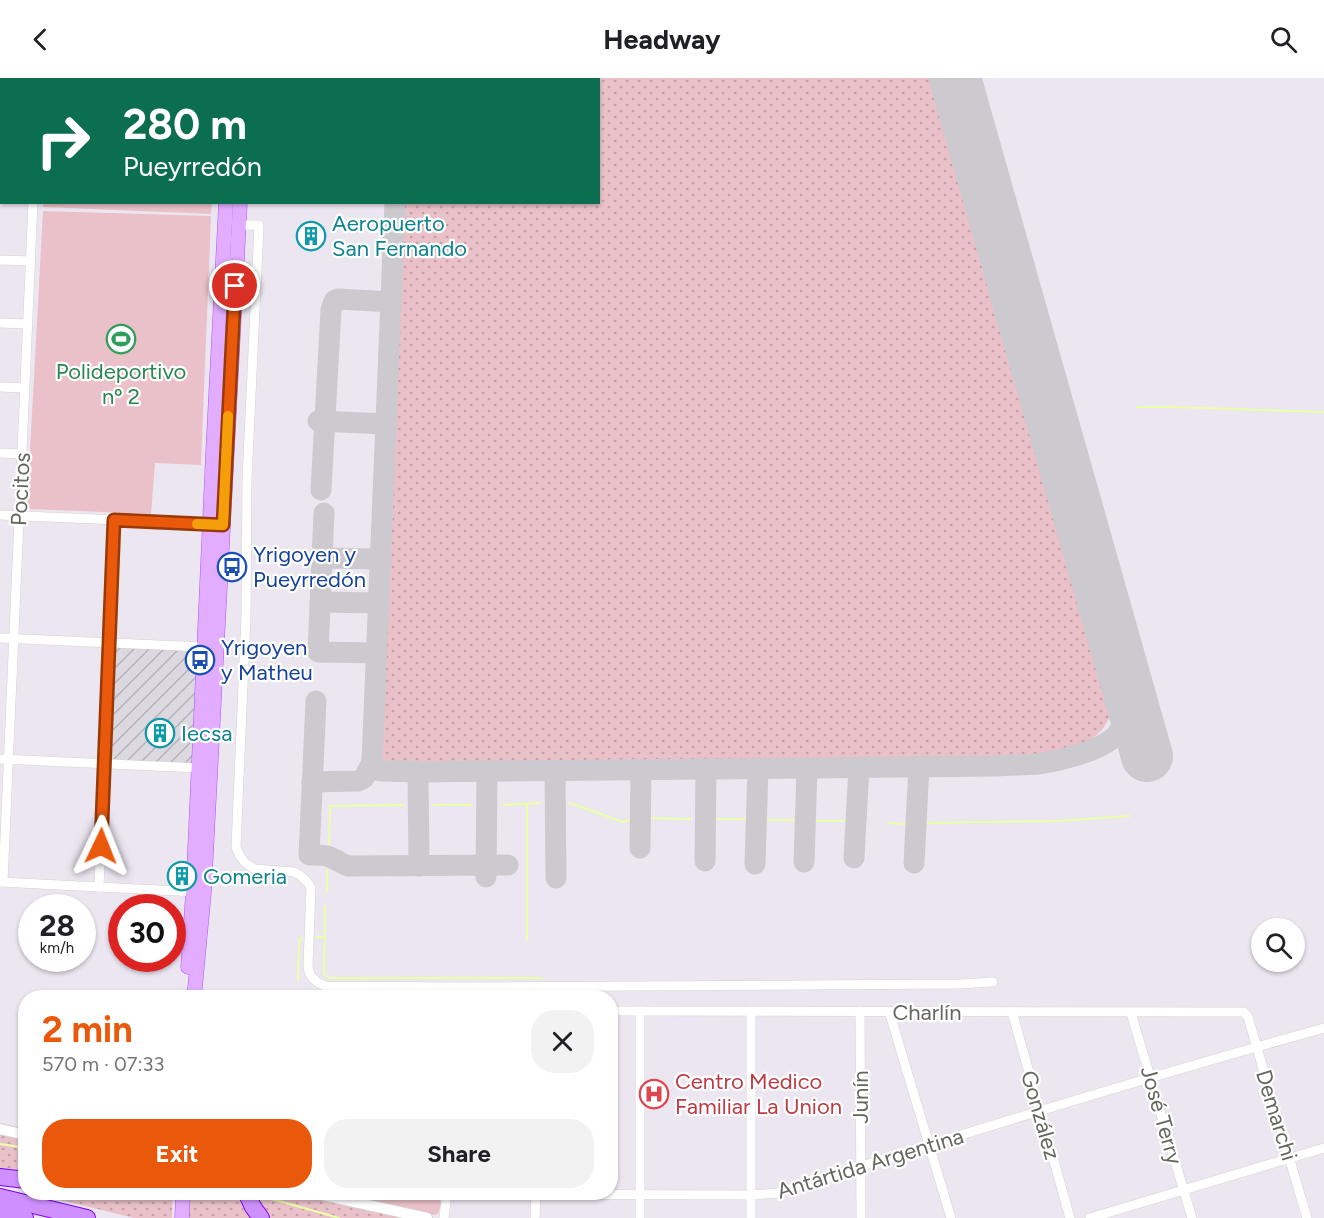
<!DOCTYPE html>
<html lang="en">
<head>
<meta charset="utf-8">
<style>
  body { margin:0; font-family:Figtree,sans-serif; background:#f2f2f2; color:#202124; height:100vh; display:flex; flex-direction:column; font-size:22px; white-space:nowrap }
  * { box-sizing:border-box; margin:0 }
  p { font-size:20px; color:#757577 }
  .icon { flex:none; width:33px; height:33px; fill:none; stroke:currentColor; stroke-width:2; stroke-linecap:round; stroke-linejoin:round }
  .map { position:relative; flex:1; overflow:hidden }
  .side { position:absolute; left:18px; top:912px; width:600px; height:210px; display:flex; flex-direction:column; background:#fff; border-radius:24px; box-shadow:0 2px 4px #0004 }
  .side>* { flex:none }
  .guide { position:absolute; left:0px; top:0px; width:600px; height:126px; box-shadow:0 2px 4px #0004; background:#0b6e4f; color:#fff; overflow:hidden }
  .buttons { position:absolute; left:1251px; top:840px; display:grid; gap:12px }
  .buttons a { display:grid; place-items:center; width:54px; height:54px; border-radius:50%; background:#fff; box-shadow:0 2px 4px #0004; font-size:30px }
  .speed { position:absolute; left:18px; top:816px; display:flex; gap:12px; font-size:30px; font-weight:700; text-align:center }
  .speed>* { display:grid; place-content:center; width:78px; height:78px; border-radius:50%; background:#fff; box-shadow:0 2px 4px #0004; line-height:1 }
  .speed small { font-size:15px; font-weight:400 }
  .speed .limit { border:9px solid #d22; background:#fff; color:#111 }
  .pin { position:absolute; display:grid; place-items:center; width:51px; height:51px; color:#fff; margin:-26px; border:3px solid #fff; border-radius:50%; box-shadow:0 2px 6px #0007 }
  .me { position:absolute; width:66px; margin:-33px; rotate:2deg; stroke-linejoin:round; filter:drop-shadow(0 0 4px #0008) }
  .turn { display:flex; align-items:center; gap:21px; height:126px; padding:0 24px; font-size:27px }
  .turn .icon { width:78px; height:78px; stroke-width:2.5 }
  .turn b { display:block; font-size:42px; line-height:51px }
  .round { display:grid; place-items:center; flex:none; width:63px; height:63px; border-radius:24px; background:#f2f2f2 }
  .summary { display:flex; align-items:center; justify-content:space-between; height:102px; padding:0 24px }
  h1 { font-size:36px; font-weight:700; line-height:45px; color:#ea580c }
  .cta { display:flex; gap:12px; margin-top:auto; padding:12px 24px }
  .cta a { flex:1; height:69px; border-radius:24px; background:#ea580c; color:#fff; font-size:24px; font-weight:700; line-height:69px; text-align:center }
  .cta a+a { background:#f2f2f2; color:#202124 }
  header { display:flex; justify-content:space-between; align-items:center; height:78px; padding:0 24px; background:#fff; font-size:27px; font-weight:700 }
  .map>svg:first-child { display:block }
</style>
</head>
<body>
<header><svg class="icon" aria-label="back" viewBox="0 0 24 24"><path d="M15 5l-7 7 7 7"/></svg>Headway<svg class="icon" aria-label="search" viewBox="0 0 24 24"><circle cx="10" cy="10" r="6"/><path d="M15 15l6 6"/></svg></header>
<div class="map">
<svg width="1324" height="1140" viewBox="0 0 1324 1140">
  <defs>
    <pattern id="industrial-furrows" width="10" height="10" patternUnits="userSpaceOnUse" patternTransform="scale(1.5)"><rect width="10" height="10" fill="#dcd8e0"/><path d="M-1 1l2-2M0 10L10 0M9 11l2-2" fill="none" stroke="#b6b3b9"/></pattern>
    <pattern id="grass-dots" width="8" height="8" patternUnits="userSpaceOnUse" patternTransform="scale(1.5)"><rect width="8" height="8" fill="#eac1c8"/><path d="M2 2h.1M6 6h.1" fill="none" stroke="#c1a1a6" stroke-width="1.8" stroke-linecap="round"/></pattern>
  </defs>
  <rect width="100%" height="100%" fill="#ece6f1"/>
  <polygon fill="url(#industrial-furrows)" points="112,568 198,573 195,687 107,683"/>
  <g fill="url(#grass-dots)">
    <path d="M411,0H936L1113,623C1110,670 1057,676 1020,679L389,685L384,684L380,677L405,125L598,124V2H410Z"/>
    <polygon points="0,1055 25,1061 25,1095 0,1091"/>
    <polygon points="189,1114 242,1115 256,1140 187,1140"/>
    <polygon points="32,1115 173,1115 172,1140 134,1140"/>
    <polygon points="252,1115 296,1115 405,1140 268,1140"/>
  </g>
  <g fill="#eac1c8">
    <polygon points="44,124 212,125 211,136 43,129"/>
    <polygon points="43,133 211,138 201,387 155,385 151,436 30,431 27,428"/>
    <polygon points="372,1121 437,1121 440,1122 441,1127 438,1136 433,1137 374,1125 371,1122"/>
  </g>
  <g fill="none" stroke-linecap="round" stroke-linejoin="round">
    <g stroke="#e9ffa8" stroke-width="2">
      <polyline points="1137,329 1173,329 1324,334"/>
      <polyline points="527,725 527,862"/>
      <polyline points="570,725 623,744 634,740"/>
      <polyline points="434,727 472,727"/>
      <polyline points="503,727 540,725"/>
      <polyline points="645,740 691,741"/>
      <polyline points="717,741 750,741"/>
      <polyline points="762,742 799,742"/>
      <polyline points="810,743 849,743"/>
      <polyline points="888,745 910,746"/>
      <polyline points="926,745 1056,743 1130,738"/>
      <polyline points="329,766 330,728 404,727"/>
      <polyline points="327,813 327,792"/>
      <polyline points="325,828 324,896 330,900 542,900"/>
      <polyline points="316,859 324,859"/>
      <polyline points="298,902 299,862 302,860"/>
      <polyline points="0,1066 26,1070"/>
      <polyline points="265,1119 339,1140"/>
    </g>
    <g stroke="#cccace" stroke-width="21">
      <polyline points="340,2 341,0"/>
      <polyline points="400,2 400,0"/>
      <polyline points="318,343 387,346"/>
      <polyline points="321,412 331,232 334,223 338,221 391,224"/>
      <polyline points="324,435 318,574 377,575"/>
      <polyline points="321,480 381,481"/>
      <polyline points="320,524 379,525"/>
      <path d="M316,623L309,777C317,777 327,776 334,781C339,783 342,786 348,788L508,787"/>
      <path d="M372,684L376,691L380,693L418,694L996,688C1010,687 1024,687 1038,686C1059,683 1097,674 1113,660C1125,649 1128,632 1130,617"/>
      <polyline points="555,693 556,800"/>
      <polyline points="418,694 419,788"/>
      <polyline points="312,704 358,703 364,700 372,684 395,124"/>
      <polyline points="640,770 641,692"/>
      <polyline points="854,780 859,689"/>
      <polyline points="705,783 706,691"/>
      <polyline points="804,784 807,690"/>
      <polyline points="914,785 919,688"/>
      <polyline points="755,786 758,690"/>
      <polyline points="486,799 487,693"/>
    </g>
    <polyline stroke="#cccace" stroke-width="52" points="955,0 1147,678"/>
    <g stroke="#d2d5ce" stroke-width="10">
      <g id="minor">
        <polyline points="39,2 39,0"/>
        <polyline points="134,2 134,0"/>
        <polyline points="0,53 2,53"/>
        <polyline points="0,117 2,117"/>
        <path d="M238,147H259L247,401L246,538L236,769C240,780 244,786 255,791L294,794C302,798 307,802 311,810L308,887C308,898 315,904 325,908L462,909L961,906L993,904"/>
        <polyline points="0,182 31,183"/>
        <polyline points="0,245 28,246"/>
        <polyline points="0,309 25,310"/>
        <polyline points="0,375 22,376"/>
        <polyline points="0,437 214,446"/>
        <polyline points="0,560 204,569"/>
        <polyline points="0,681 199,690"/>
        <polyline points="0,804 198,814"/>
        <polyline points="3,804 33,124"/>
        <polyline points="99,809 114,442"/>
        <polyline points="610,933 1244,934 1248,939 1307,1140"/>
        <polyline points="751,933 751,1140"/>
        <polyline points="860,933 861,1140"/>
        <polyline points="889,933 951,1140"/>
        <polyline points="1012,934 1070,1140"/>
        <polyline points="1131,935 1192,1140"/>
        <path d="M338,1119L361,1116H447L751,1117L777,1115C958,1057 1141,1001 1324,950"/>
        <polyline points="444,1140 447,1114"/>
        <polyline points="535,1140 536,1114"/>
        <polyline points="640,1140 640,933"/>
        <polyline points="1090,1140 1324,1070"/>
      </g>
    </g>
    <g stroke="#d2d5ce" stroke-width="12">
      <g id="tertiary">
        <polyline points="0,1051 26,1057"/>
        <polyline points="309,1114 427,1140"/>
      </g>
    </g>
    <g stroke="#ae54fc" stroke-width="15">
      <g id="primary">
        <polyline points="233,2 233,0"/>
        <polyline points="245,2 246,0"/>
        <polyline points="188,889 193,814 213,374 226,124"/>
        <polyline points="194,920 204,815 240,124"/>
        <polyline points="182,1140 183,1114"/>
      </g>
    </g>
    <g stroke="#7d00f7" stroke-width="18">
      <g id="motorway">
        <polyline points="0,1099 26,1102"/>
        <polyline points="246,1114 253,1129 261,1140"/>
        <polyline points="0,1119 87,1140"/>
        <polyline points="0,1134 25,1140"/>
      </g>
    </g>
    <use href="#minor" stroke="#fff" stroke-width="9"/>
    <use href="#tertiary" stroke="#fff" stroke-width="10"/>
    <use href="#primary" stroke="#e3adff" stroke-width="14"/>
    <use href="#motorway" stroke="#ce8fff" stroke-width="16"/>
  </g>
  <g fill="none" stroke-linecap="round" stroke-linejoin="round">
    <g stroke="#983908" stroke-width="15">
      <polyline id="route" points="101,768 114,442 223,447 235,208"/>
    </g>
    <use href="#route" stroke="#ea580c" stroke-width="10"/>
    <polyline stroke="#f59e0b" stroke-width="10" points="197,446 223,447 228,338"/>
  </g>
  <defs>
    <g id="building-ring" transform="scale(1.5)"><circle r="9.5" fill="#fff" stroke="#0f9aa8" stroke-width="1.5"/><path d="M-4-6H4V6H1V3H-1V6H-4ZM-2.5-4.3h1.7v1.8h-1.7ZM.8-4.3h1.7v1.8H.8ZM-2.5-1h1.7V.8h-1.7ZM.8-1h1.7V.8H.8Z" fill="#0f9aa8"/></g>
    <g id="stadium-ring" transform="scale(1.5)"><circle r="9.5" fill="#fff" stroke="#2e9e5b" stroke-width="1.5"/><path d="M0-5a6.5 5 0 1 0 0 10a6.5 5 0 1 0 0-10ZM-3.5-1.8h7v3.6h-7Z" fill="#2e9e5b"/></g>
    <g id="bus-ring" transform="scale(1.5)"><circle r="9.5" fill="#fff" stroke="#1a4fb4" stroke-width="1.5"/><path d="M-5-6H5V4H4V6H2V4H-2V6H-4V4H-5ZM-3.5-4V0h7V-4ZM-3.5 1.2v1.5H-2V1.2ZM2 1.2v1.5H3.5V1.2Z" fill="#1a4fb4"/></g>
    <g id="hospital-ring" transform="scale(1.5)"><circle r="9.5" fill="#fff" stroke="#e0444e" stroke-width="1.5"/><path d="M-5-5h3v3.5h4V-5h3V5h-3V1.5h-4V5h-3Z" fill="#e0444e"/></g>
  </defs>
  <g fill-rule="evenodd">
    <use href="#building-ring" x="311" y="158"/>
    <use href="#stadium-ring" x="121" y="261"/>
    <use href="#bus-ring" x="232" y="489"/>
    <use href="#bus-ring" x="200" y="582"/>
    <use href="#building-ring" x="160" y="655"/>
    <use href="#building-ring" x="182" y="798"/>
    <use href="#hospital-ring" x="654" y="1016"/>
  </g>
  <g text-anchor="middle" stroke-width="4.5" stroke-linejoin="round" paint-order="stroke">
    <g font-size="22" fill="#0d838f" stroke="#fff" text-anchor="start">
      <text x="332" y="153">Aeropuerto<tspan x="332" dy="25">San Fernando</tspan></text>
      <text x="181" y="663">Iecsa</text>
      <text x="203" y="806">Gomeria</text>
    </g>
    <g font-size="22" fill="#27864d" stroke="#fff">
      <text x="121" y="301">Polideportivo<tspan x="121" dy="25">nº 2</tspan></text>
    </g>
    <g font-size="22" fill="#64675d" stroke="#fff">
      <text transform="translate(20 411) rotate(-87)" y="8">Pocitos</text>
      <text x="927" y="942">Charlín</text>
      <text transform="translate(860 1019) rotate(-90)" y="8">Junín</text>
      <text transform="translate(1041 1037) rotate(74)" y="8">González</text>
      <text transform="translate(1162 1037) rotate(74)" y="8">José Terry</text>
      <text transform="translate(1277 1037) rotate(73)" y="8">Demarchi</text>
      <text transform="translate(870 1085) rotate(-17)" y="8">Antártida Argentina</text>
    </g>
    <g font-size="22" fill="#164399" stroke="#fff" text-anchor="start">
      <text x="253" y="484">Yrigoyen y<tspan x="253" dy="25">Pueyrredón</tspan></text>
      <text x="221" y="577">Yrigoyen<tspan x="221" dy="25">y Matheu</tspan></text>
    </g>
    <g font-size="22" fill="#be3a42" stroke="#fff" text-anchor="start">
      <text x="675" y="1011">Centro Medico<tspan x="675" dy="25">Familiar La Union</tspan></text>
    </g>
  </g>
</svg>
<div class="buttons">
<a><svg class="icon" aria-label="search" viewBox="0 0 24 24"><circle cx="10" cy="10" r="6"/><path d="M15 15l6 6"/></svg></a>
</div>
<div class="speed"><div>28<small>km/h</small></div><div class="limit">30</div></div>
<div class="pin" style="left:235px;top:208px;background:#d93025"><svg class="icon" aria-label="arrive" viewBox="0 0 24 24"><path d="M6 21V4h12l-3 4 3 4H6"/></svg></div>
<svg class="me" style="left:101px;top:768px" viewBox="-20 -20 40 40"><path d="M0-17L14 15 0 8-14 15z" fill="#ea580c" stroke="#fff" stroke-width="4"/></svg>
<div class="guide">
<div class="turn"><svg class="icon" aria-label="right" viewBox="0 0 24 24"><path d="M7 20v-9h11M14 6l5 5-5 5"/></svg><div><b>280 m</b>Pueyrredón</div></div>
</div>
<section class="side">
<div class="summary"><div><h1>2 min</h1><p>570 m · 07:33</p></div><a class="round"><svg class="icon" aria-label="close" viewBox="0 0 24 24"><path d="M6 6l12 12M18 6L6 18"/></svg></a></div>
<div class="cta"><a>Exit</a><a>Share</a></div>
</section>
</div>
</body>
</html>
